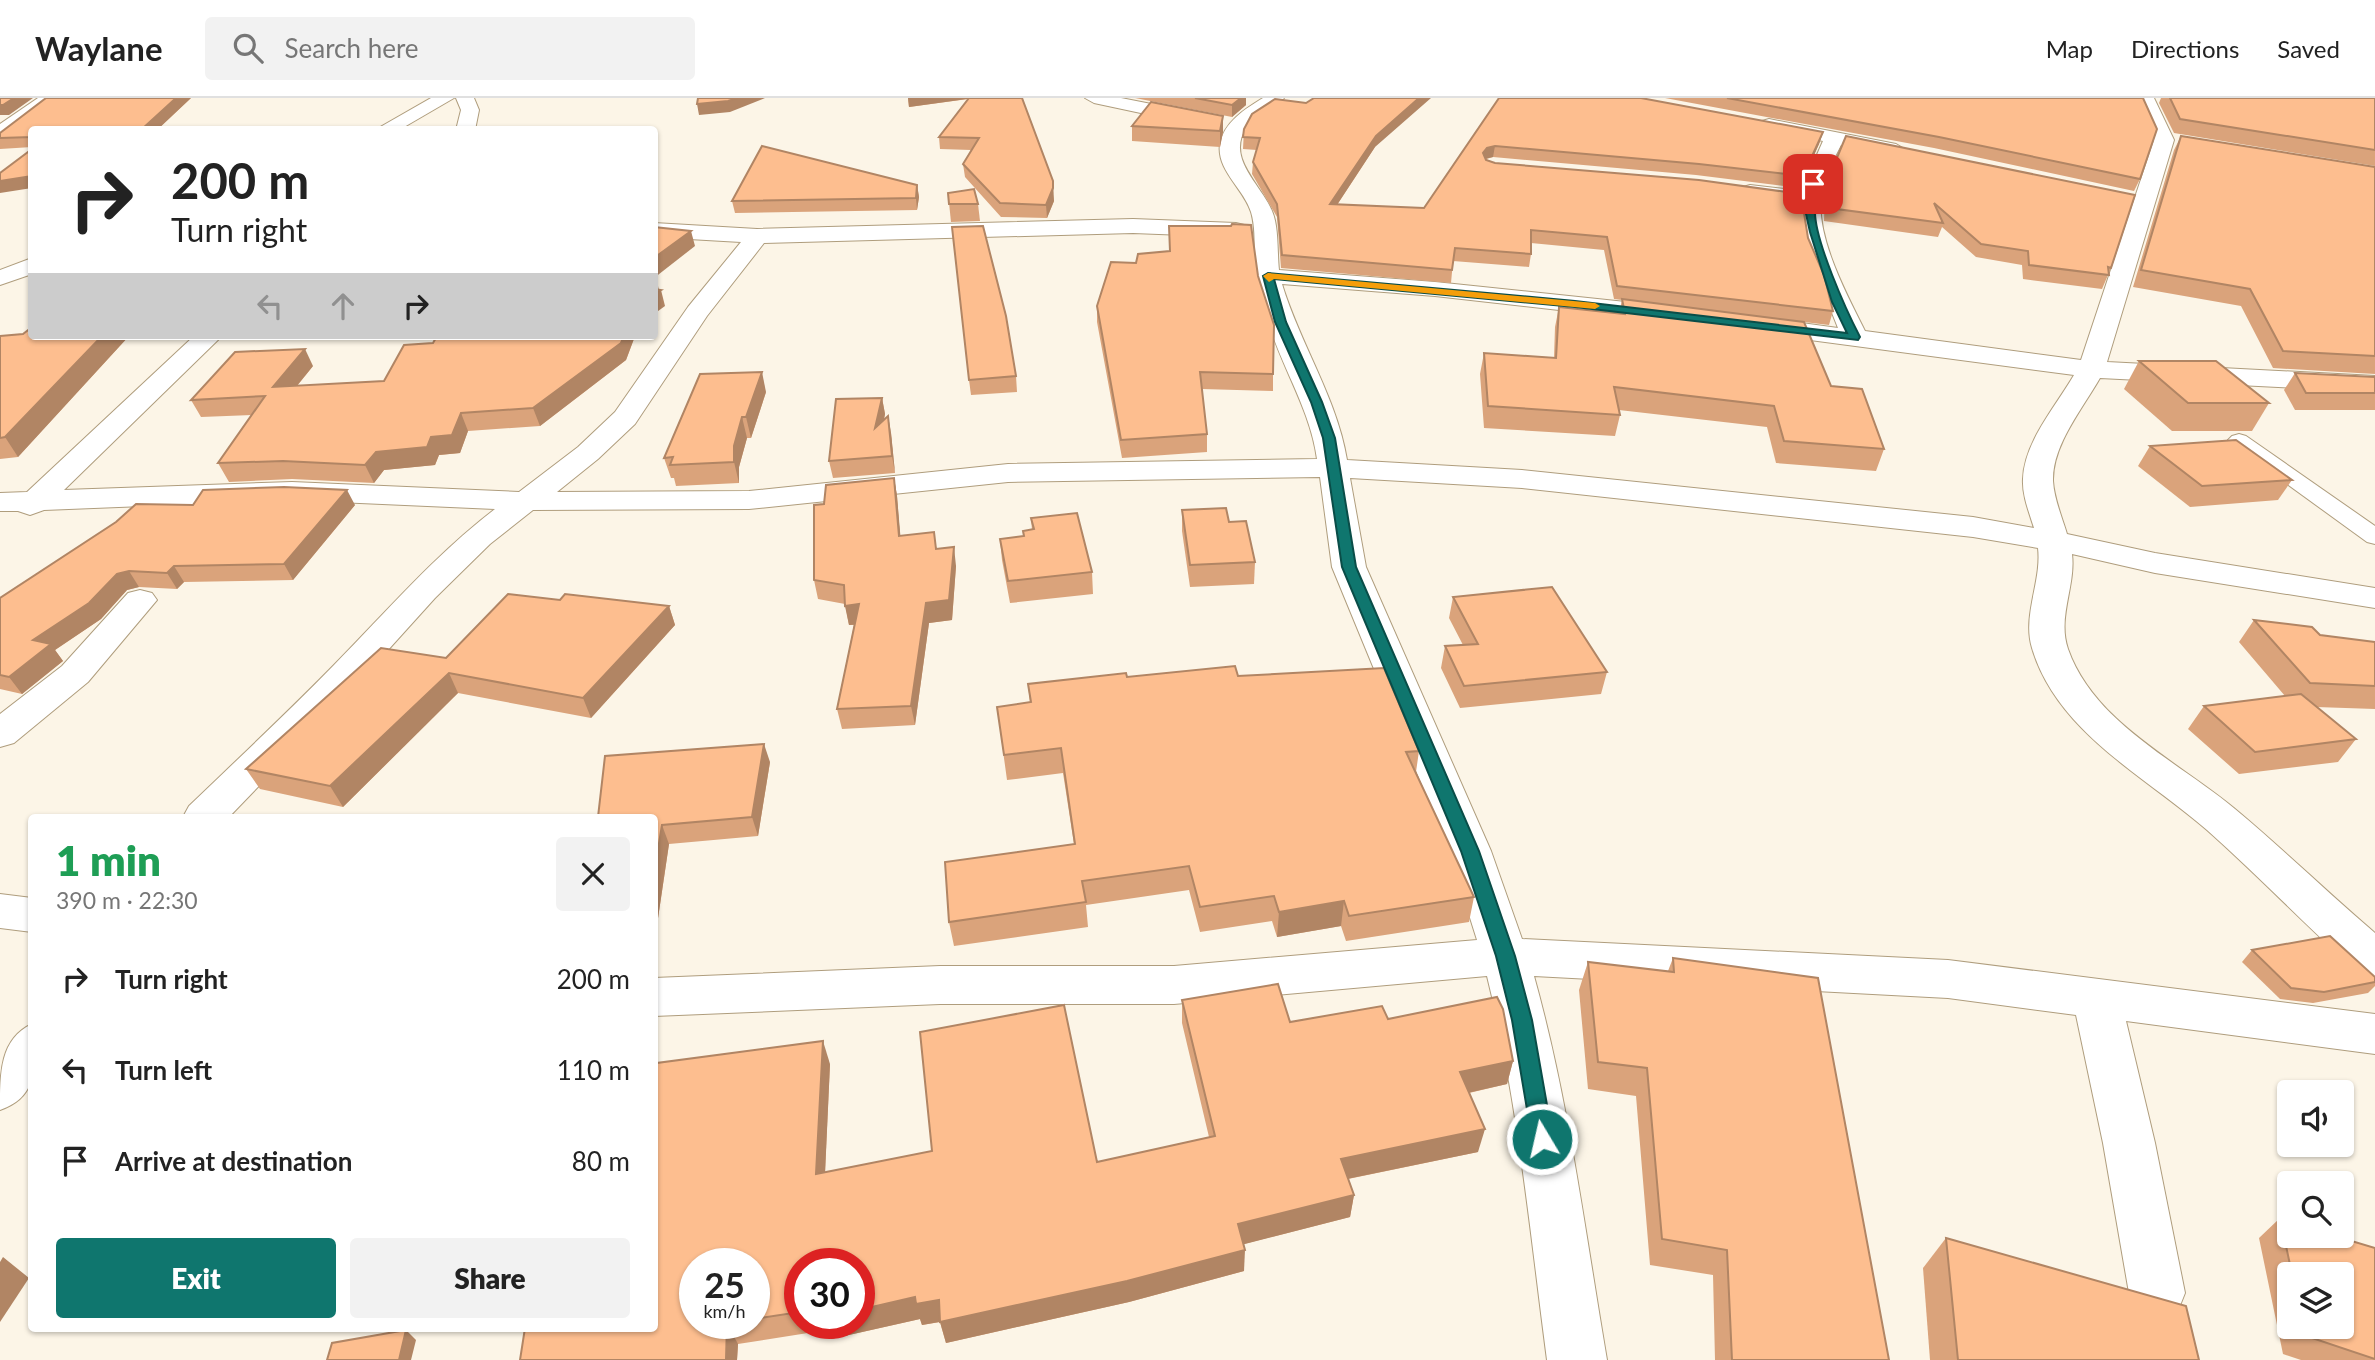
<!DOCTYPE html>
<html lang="en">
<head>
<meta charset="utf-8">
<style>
  body { margin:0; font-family:Lato,sans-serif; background:#f2f2f2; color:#222; height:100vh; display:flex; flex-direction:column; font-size:26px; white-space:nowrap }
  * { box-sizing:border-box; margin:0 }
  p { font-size:23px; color:#767676 }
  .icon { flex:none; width:38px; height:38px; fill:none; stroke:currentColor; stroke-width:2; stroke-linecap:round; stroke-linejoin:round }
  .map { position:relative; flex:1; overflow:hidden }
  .details { position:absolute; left:28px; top:716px; width:630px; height:518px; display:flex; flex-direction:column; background:#fff; border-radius:7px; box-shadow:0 2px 5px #0004 }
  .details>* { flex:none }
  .top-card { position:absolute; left:28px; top:28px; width:630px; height:214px; border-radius:7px; box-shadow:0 2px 5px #0004; background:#fff; color:#222; overflow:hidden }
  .controls { position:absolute; left:2277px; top:982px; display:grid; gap:14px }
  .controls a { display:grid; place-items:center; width:77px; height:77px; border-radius:7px; background:#fff; box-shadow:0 2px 5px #0004; font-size:35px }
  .speed { position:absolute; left:679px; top:1150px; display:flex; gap:14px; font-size:35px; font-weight:700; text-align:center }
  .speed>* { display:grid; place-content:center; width:91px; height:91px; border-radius:50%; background:#fff; box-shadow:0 2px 5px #0004; line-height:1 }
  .speed small { font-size:18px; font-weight:400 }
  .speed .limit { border:10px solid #d22; background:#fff; color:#111 }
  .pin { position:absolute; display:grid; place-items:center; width:60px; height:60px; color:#fff; margin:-30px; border-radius:14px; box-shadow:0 4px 10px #0006 }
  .me { position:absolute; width:77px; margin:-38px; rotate:351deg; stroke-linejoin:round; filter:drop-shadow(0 0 5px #0008) }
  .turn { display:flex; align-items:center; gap:24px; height:147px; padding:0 28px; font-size:32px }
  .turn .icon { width:91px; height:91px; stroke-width:2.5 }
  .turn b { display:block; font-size:49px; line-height:60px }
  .lanes { display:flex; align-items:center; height:66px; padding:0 28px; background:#0003; justify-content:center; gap:35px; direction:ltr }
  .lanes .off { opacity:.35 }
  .round { display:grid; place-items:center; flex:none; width:74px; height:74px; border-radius:7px; background:#f2f2f2 }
  .overview { display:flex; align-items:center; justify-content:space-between; height:119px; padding:0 28px }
  h1 { font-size:42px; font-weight:800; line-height:52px; color:#1e9e55 }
  .action { display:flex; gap:14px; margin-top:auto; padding:14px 28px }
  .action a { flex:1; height:80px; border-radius:7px; background:#0f766e; color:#fff; font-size:28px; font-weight:800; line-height:80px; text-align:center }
  .action a+a { background:#f2f2f2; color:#222 }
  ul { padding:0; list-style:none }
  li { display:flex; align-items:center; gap:21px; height:91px; padding:0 28px }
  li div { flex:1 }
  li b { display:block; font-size:26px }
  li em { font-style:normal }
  header { display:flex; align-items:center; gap:42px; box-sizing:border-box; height:98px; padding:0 35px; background:#fff; border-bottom:2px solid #e0e0e0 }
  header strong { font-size:33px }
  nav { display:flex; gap:38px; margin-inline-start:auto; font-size:24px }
  .search { width:490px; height:63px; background:#f2f2f2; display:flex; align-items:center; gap:18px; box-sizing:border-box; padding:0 24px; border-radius:7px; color:#767676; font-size:26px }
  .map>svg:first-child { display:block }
</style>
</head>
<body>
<header>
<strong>Waylane</strong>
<div class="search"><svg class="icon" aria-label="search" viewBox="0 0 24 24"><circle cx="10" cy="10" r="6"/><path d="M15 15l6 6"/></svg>Search here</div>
<nav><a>Map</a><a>Directions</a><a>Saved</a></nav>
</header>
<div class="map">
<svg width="2375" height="1262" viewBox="0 0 2375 1262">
  <rect width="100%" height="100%" fill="#fcf5e7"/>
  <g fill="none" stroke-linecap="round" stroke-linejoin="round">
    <g stroke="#af9d7d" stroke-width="2">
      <polygon id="service" points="2239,336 2246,338 2375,428 2375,446 2367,444 2232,346 2228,342 2232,338"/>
    </g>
    <g stroke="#af9d7d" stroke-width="2">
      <g id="minor">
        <polygon points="38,0 59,0 7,39 0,41 0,26"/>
        <polygon points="431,0 454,0 399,32 375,32"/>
        <polygon points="456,0 474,0 479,12 475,32 456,32 461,12"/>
        <polygon points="1085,0 1121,0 1197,15 1206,21 1197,27 1094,5"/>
        <path d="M1263,0H1284C1274,13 1255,16 1246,30C1226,61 1261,86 1272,113C1279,129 1277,154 1279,172L1435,184L1673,209L1682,212L1686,217L1682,222L1673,225L1435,198L1282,186C1300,246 1337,300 1347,362L1522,372L1973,419L2034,430C2029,414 2022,397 2023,381C2024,344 2056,308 2074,277L1757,235L1748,232L1744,227L1748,222L1757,219L1838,230L1807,152L1799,106L1750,99L1743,97L1739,93L1743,89L1750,87L1801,93L1823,43L1762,31L1760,27L1762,23L1769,21L1896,46L1906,52L1896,58L1841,47C1833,63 1823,80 1821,98C1816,140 1847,197 1865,233L2081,262L2154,42L2136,0H2154L2174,42L2107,264L2375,278V294L2100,280C2083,310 2052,347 2053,383C2054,401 2062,419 2067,436L2155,455L2375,490V510L2155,475L2072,456C2076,488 2057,519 2068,551C2094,625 2179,664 2235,711C2283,751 2328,795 2375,835V880L2359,875C2307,829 2259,778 2207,732C2145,678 2057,634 2032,550C2022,517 2042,483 2038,450L1973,439L1522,390L1350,380L1366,469L1491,753L1522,841L1948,862L2375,916V956L2126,923L2155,1045L2185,1195L2177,1215L2157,1223L2137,1215L2129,1195L2103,1045L2076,917L1948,900L1534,878C1569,1003 1585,1134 1607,1262H1547C1530,1134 1518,1003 1487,878L1174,906H940L654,918V880L940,868H1174L1477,842L1449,753L1332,469L1320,379L1008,384L749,411L533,412L490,446L435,500L360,583L229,719H183L189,708C238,661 287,615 334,567C387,513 435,457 495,411L292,402L44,412L30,417L18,413H0V395L27,394L194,238H222L64,392L292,384L519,394L578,349L615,314L688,209L741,144L654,139V125L757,131L1133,121L1236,125L1244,127L1247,132L1244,137L1236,139L1133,135L764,145L707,218L635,326L598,361L557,394L749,393L1008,366L1317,361C1310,310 1281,269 1267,220C1263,206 1258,192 1256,178C1253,158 1257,133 1251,114C1244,91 1216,72 1220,46C1224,24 1245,11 1263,0Z"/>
        <polygon points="32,160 32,176 0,187 0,172"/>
        <polygon points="140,492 152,495 157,502 88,584 14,645 0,649 0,616 62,568 128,495"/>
        <polygon points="0,796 32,800 32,834 0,830"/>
        <path d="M32,926C32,964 43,997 0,1012C0,974 0,941 32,926Z"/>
      </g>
    </g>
    <use href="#service" fill="#fff" fill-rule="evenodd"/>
    <use href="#minor" fill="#fff" fill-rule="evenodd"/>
  </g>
  <g fill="#daa37b" fill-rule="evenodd">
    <polygon points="191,0 157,32 32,32 32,49 0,51 0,35"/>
    <polygon points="908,0 1022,0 1054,103 1047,120 1001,119 965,79 963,66 971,52 940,51 939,39 968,1 909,9"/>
    <polygon points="1135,0 1246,0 1246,7 1232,19"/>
    <polygon points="1499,0 1823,34 1819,46 1799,90 1696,77 1493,59 1486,61 1495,65 1808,140 1833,213 1829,227 1804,224 1831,288 1884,351 1876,373 1776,365 1767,329 1619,312 1620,317 1615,338 1484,330 1480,276 1484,255 1554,260 1555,229 1559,209 1619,215 1622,202 1614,201 1604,152 1531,145 1531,156 1529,169 1453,163 1451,185 1281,170 1277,119 1252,76 1253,64 1257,52 1243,51 1244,31 1306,5 1375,49 1337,107 1424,110"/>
    <polygon points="1665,0 2143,0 2140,81 2134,93 1934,50"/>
    <polygon points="2161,0 2375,0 2375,68 2174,35 2159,5"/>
    <polygon points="1151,4 1223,34 1220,49 1132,43 1132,28"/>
    <polygon points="1846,38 2111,170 2102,191 2023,181 2022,167 1976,159 1942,129 1938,139 1824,123 1825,91 1829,79"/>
    <polygon points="2181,38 2375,69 2375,276 2273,270 2241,208 2133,189 2174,52"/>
    <polygon points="917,87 919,99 917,112 735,115 732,103"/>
    <polygon points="948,95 978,106 980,123 951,124"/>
    <polygon points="1258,178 1273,276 1273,293 1202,291 1207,336 1207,354 1122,360 1097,224 1097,208"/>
    <polygon points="23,236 32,238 129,238 18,359 0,361 0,238"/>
    <polygon points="437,238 635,238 626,262 540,328 468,333 460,355 439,357 435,367 384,372 374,385 292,381 229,384 218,365 252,317 201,319 191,302 313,268 297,288 384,283 433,245"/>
    <polygon points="2139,263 2269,305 2252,333 2172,333 2124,291"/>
    <polygon points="2295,275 2375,295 2375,312 2295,312 2284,292"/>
    <polygon points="1016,278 1017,294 971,297 969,282"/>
    <polygon points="766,294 751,340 747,340 739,369 739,385 676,388 674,380 671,380 664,360"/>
    <polygon points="882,300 885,316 884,323 891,335 895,375 833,380 829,363"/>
    <polygon points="2150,348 2292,382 2278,402 2190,409 2138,368"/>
    <polygon points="894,380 897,398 900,438 937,451 956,468 952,522 929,525 915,627 842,631 837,611 854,527 849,527 845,506 818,501 814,482 824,406"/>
    <polygon points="193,407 355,407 293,482 184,484 177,491 139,489 127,492 101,521 55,552 63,563 22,596 0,591 0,500 116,424"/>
    <polygon points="1182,412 1229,424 1255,464 1254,486 1190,489 1182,433"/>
    <polygon points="1031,420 1092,474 1093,496 1010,505 1002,462 1000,441 1023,438 1032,432"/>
    <polygon points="1453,499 1607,574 1601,596 1460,610 1441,570 1445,548 1463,547 1449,520"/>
    <polygon points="560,502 669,508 675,527 591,620 458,595 343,709 260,691 246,671 446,560"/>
    <polygon points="2254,522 2320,537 2375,544 2375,611 2316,609 2356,641 2338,664 2239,676 2188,631 2204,608 2285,598 2239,544"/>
    <polygon points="1238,578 1419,653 1416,674 1474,799 1469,824 1346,843 1341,828 1277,839 1272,823 1200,834 1189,792 1086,807 1088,829 954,848 949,824 1074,746 1063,675 1007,682 997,609 1030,605 1028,586 1127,579"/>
    <polygon points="770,664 758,738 669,746 654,847 654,719"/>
    <polygon points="2252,852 2375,879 2375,888 2368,895 2313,905 2280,901 2242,864"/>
    <polygon points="1673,860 1889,1262 1715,1262 1713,1177 1650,1167 1636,998 1588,991 1579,892 1588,864 1668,873"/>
    <path d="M1182,902L1290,924L1388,921L1513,963L1507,986L1469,995L1478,1054L1348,1081L1354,1097L1350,1119L1244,1146V1173L1129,1204L946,1245L940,1224L922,1227L920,1221L831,1241L827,1232L738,1246L737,1262H520L830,966L825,1074L1097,1064L1209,1039L1182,925ZM754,1166V1225H695ZM800,1166L859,1225H800Z"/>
    <path d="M2280,1120L2375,1150V1262H2301L2283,1256L2259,1140ZM2289,1176H2342V1228H2289Z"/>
    <polygon points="1946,1140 2199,1262 1930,1262 1923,1170"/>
  </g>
  <g fill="#b18564">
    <polygon points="14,0 33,0 9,17 0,17 0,7"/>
    <polygon points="176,0 191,0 157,32 141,32"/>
    <polygon points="737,0 765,0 730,14 699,17 697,6"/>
    <polygon points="908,0 974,0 909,9"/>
    <polygon points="1241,0 1246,0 1246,7 1232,19 1232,7"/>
    <polygon points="1419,0 1431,0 1375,49 1329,119 1330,106 1376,38"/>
    <polygon points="1223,18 1223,34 1220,49 1220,33"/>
    <polygon points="1823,34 1819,46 1799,90 1803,78"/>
    <polygon points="1495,48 1493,59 1485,61 1483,55 1487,50"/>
    <polygon points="32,78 32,90 0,95 0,83"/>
    <polygon points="1053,83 1054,103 1047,120 1046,107"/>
    <polygon points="917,87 919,99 917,112 916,100"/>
    <polygon points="691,133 695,148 654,180 654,160"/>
    <polygon points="658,188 659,193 661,192 665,208 654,216 654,190"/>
    <polygon points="102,238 129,238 18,359 5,339"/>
    <polygon points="624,238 635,238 626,262 540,328 533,310"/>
    <polygon points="305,251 313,268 282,306 273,289"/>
    <polygon points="762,274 766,294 751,340 746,319"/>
    <polygon points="882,300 885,316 878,347 875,330"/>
    <polygon points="461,315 468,333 460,355 439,357 435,367 384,372 374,385 365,367 376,354 431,339"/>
    <polygon points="888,318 891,335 895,375 892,358"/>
    <polygon points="742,319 747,340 739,369 739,385 734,364 734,348"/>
    <polygon points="894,380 897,398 902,457 899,438"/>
    <polygon points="347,392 355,407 293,482 284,466"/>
    <polygon points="954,449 956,468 952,522 929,525 915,627 911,608 926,505"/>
    <polygon points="174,468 184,484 177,491 167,475"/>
    <polygon points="129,473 139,489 127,492 101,521 55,552 63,563 22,596 9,579 33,542 117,476"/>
    <polygon points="859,506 863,526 849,527 845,508"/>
    <polygon points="669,508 675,527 591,620 583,600"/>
    <polygon points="449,575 458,595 343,709 330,688"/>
    <polygon points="764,646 770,664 758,738 752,719"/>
    <polygon points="662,727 669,746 654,847 654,776"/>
    <polygon points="1344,803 1341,828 1277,839 1279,814"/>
    <polygon points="823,943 830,966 824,1098 816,1076"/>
    <polygon points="1513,963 1507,986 1454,998 1460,974"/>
    <polygon points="1485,1031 1478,1054 1337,1083 1341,1061"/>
    <polygon points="1354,1097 1350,1119 1237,1148 1238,1126"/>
    <polygon points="1245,1152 1244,1173 1129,1204 946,1245 940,1224"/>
    <polygon points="3,1159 29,1180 0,1224 0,1164"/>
    <polygon points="915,1199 939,1202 945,1223 922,1227 920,1221 831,1241 824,1225 859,1225 859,1212"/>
    <polygon points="727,1225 738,1246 737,1262 726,1262"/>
    <polygon points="406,1232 416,1242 411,1262 399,1262"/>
  </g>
  <g fill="#fdbe8f" stroke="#b18564" stroke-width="2">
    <polygon points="0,0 14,0 3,7 0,7"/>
    <polygon points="46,0 176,0 141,32 32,32 32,39 0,40 0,35"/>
    <polygon points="698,0 737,0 728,3 697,6"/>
    <polygon points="969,0 1022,0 1053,83 1053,90 1046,107 1000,105 963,66 979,40 939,39"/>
    <polygon points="1195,0 1241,0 1232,7"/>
    <polygon points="1314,0 1419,0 1376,38 1330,106 1424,110 1499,0 1641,0 1823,34 1803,78 1699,66 1495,48 1487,50 1483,55 1486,62 1495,65 1699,82 1801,96 1808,140 1824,177 1833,213 1617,188 1607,139 1531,132 1531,156 1455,150 1452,172 1282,157 1277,106 1253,64 1260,40 1243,39 1244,31 1252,16 1275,1 1306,5"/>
    <polygon points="1727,0 2143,0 2157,31 2140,81 1939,39"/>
    <polygon points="2170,0 2375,0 2375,52 2180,21"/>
    <polygon points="1151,4 1223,18 1220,33 1132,28"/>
    <polygon points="1846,38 2135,97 2111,170 2108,169 2109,177 2029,167 2028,153 1981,146 1934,105 1943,125 1829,110 1829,79"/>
    <polygon points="2181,38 2375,69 2375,258 2283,253 2250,191 2141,172"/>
    <polygon points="762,48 917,87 916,100 732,103"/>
    <polygon points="32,51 32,78 0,83 0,75"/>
    <polygon points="974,91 978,106 949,106 948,95"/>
    <polygon points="1232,126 1251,127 1258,178 1274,227 1273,276 1200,274 1207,336 1121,342 1097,208 1111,164 1136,165 1138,156 1170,153 1169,128 1231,128"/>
    <polygon points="983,128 1006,218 1016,278 969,282 952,129"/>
    <polygon points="654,129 691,133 654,160"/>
    <polygon points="654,191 661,192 654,196"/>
    <polygon points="1622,201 1804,224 1831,288 1862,291 1884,351 1784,343 1774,308 1614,289 1620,317 1488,308 1484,255 1556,260 1559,209 1625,216"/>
    <polygon points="32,229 32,238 102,238 5,339 0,340 0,238 23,236"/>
    <polygon points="437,238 624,238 621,245 533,310 461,315 452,337 431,339 427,349 376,354 365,367 283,363 218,365 265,298 191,302 235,254 305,251 273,289 384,283 404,247 433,245"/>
    <polygon points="2139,263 2216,263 2269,305 2188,305"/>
    <polygon points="762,274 746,319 742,319 734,348 734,364 670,367 673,359 664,360 700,276"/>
    <polygon points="2295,275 2375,279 2375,295 2306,295"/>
    <polygon points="882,300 875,330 888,318 892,358 829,363 836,301"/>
    <polygon points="2236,342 2292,382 2202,388 2150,348"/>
    <polygon points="894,380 899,438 934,434 936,451 954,449 949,502 926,505 911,608 837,611 859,506 845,508 844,487 814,482 814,407 824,406 826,387"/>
    <polygon points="284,389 347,392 284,466 174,468 167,475 129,473 117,476 89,505 33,542 51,546 9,579 0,577 0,500 116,424 136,406 193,407 203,392"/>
    <polygon points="1226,410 1229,424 1246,423 1255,464 1190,467 1182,412"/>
    <polygon points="1077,415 1092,474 1008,483 1000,441 1024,438 1023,433 1034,431 1031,420"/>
    <polygon points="1552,489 1607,574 1464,588 1445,548 1478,546 1453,499"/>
    <polygon points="508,496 560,502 565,496 669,508 583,600 449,575 330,688 246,671 381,550 446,560"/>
    <polygon points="2254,522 2312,529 2320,537 2375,544 2375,588 2310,585"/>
    <polygon points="1235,568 1238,578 1384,570 1419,653 1406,654 1474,799 1349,818 1344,803 1279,814 1274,798 1200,809 1189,768 1082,783 1086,804 949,824 945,764 1075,746 1061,650 1004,657 997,609 1031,604 1028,586 1126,575 1127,579"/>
    <polygon points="2301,596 2356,641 2255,654 2204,608"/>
    <polygon points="764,646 752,719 662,727 654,776 654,719 598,719 605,658"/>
    <polygon points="2330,838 2375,879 2375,884 2324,894 2291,890 2252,852"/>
    <polygon points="1673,860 1818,880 1889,1262 1732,1262 1727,1152 1662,1141 1647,970 1598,964 1588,864 1674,874"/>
    <polygon points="1278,886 1290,924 1382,908 1388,921 1497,899 1503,911 1513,963 1460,974 1485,1031 1341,1061 1354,1097 1238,1126 1245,1152 1127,1183 940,1224 939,1202 916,1206 915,1199 859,1212 859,1166 800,1166 800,1214 754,1221 754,1166 695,1166 695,1225 728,1225 727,1225 726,1262 520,1262 525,1230 654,1230 654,978 657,965 823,943 816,1076 932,1053 920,934 1064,907 1097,1064 1215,1038 1182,902"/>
    <polygon points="2280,1120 2289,1123 2289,1138 2335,1138 2375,1150 2375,1261 2306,1238 2304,1228 2342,1228 2342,1176 2292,1176"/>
    <polygon points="1946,1140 2186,1208 2199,1262 1958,1262"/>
    <polygon points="406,1232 399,1262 327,1262 332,1245"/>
  </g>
  <path fill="#0f766e" stroke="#0a4d48" stroke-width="2" d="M1813,84L1818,86C1817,95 1815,105 1815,114C1815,143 1846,212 1860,239L1858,242L1575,209L1274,181L1286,224L1322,304L1335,340L1356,469L1479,753L1515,858L1532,922L1553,1041L1550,1048L1542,1051L1535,1048L1532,1041L1512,922L1496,858L1461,753L1342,469L1323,340L1311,304L1275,224L1263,178L1268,175L1575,203L1847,235L1832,204L1810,134L1806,116L1809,86Z"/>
  <polygon fill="#f59e0b" points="1268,175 1595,205 1600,208 1595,211 1274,181 1269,184 1263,178"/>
</svg>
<div class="controls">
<a><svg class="icon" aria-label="sound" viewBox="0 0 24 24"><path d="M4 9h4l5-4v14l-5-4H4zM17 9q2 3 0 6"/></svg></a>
<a><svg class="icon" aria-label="search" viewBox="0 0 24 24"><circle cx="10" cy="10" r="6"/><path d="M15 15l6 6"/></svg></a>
<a><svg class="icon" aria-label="layers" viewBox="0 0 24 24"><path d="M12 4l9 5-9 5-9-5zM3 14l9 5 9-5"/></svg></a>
</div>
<div class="speed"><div>25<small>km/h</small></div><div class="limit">30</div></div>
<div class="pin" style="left:1813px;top:86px;background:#d93025"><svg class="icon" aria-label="arrive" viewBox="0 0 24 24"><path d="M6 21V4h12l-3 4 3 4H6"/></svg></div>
<svg class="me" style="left:1542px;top:1041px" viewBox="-20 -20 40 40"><circle r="17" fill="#0f766e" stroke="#fff" stroke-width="3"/><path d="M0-11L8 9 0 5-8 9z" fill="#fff"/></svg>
<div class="top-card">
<div class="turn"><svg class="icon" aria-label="right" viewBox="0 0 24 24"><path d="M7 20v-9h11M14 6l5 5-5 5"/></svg><div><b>200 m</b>Turn right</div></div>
<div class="lanes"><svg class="icon off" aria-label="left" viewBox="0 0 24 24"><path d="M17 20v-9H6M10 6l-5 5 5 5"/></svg><svg class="icon off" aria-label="ahead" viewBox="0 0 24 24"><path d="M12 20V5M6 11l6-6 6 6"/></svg><svg class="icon" aria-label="right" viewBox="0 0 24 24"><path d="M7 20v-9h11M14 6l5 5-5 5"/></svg></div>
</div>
<section class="details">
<div class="overview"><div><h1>1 min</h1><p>390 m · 22:30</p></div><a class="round"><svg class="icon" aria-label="close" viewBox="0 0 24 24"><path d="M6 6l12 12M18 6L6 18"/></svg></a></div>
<ul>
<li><svg class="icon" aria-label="right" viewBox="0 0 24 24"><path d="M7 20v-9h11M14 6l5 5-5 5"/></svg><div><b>Turn right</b></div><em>200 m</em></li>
<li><svg class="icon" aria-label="left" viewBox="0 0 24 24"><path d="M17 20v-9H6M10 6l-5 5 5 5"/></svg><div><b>Turn left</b></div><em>110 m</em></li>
<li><svg class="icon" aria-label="arrive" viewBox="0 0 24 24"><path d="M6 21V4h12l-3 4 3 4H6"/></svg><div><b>Arrive at destination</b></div><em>80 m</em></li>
</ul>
<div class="action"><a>Exit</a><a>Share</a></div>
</section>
</div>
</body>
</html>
